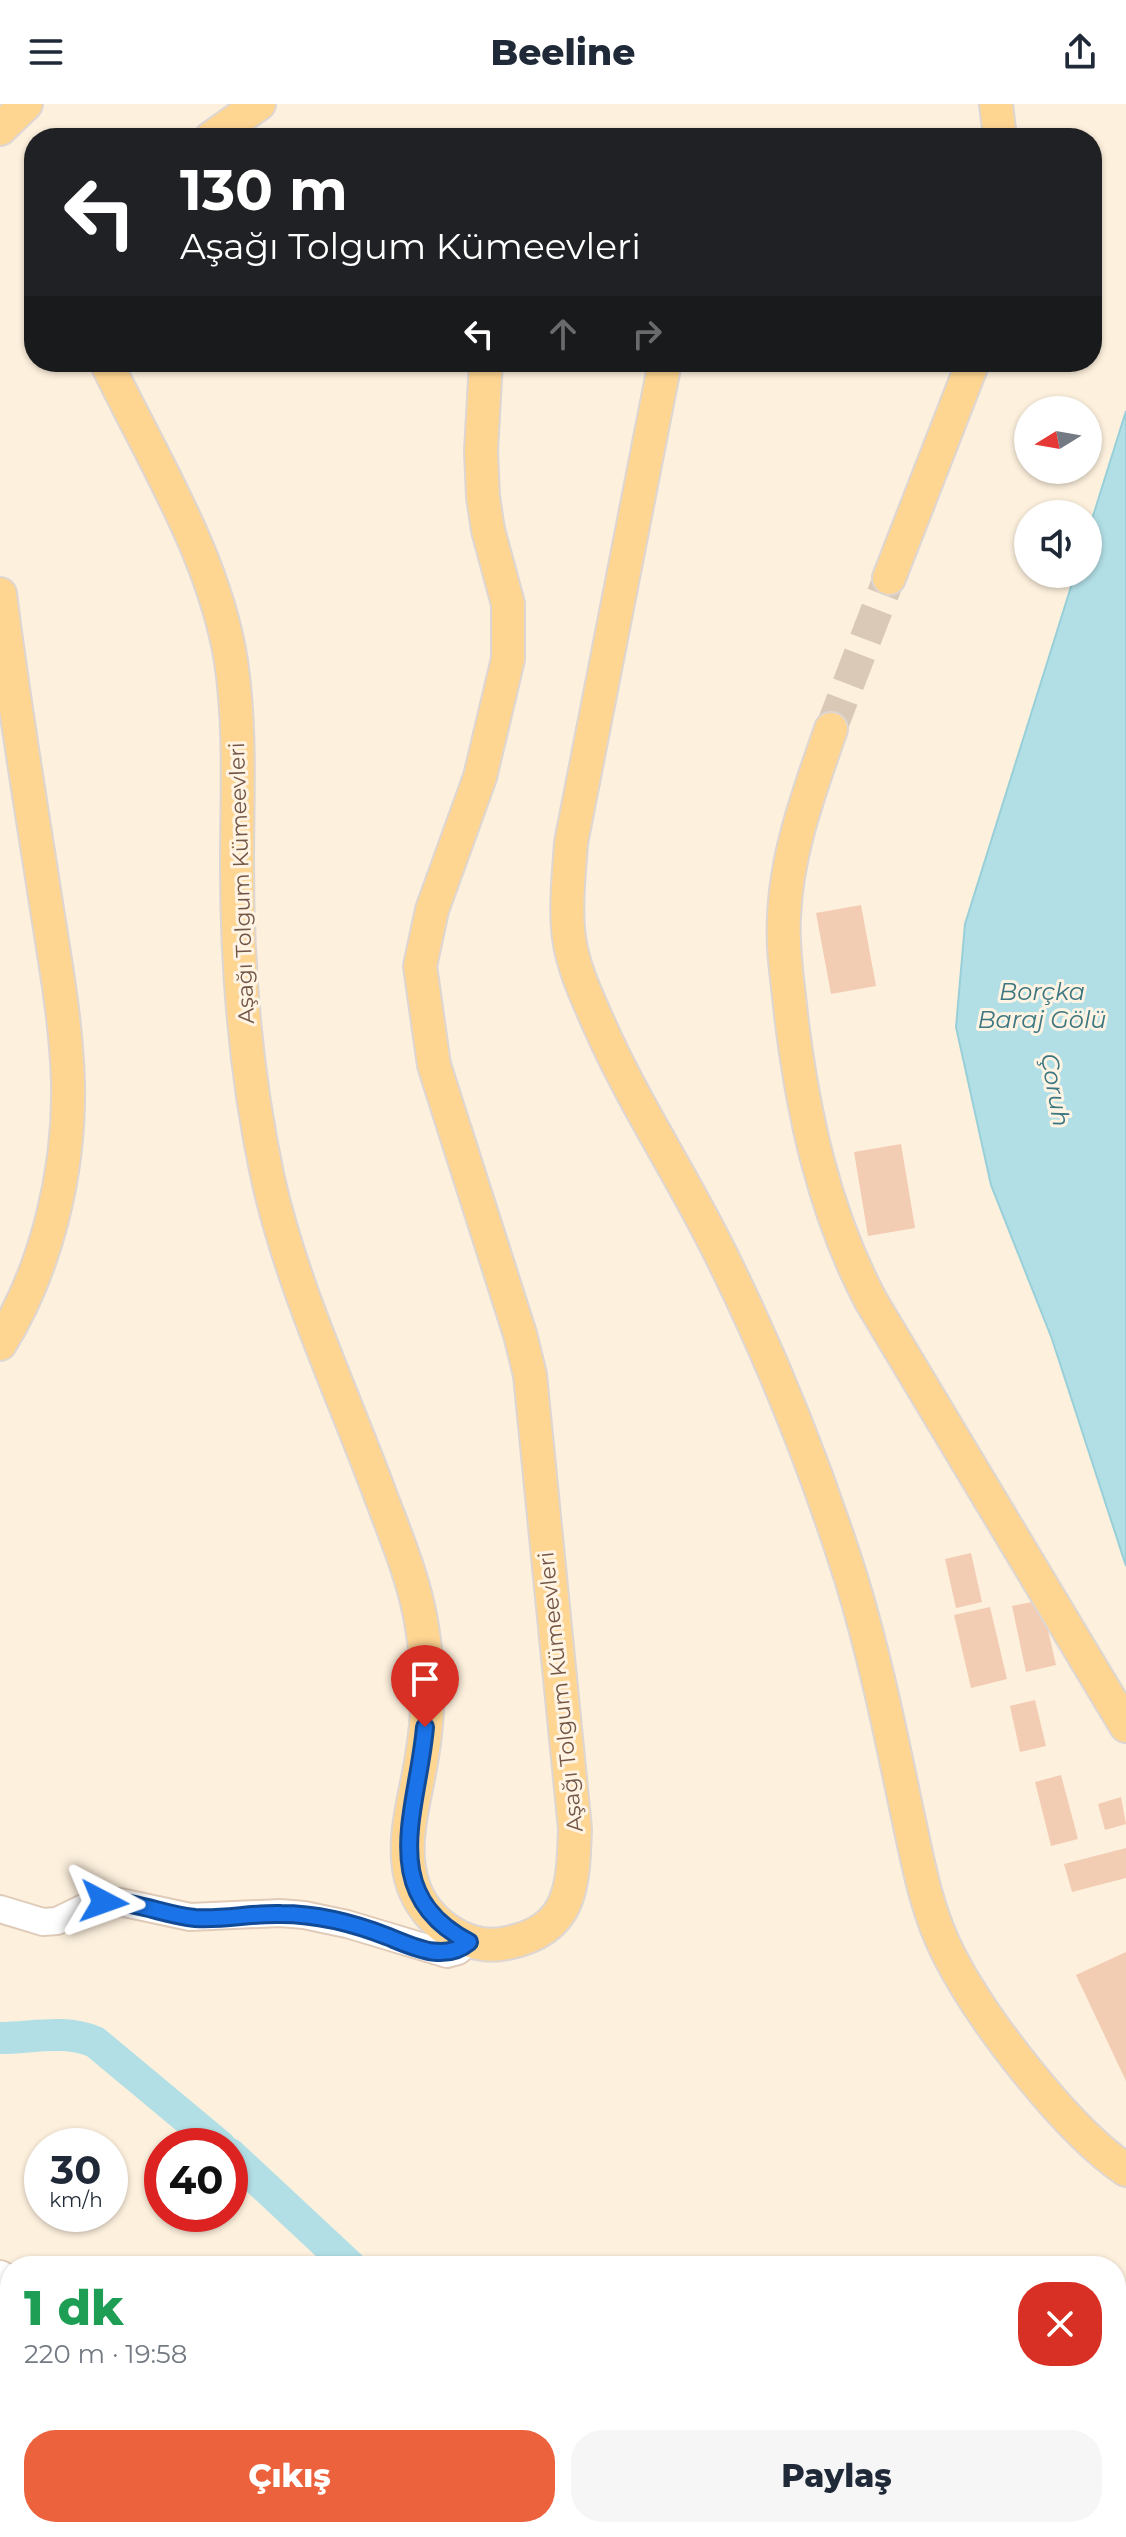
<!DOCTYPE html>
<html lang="tr">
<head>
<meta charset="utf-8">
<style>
  body { margin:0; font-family:Montserrat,sans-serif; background:#f6f6f7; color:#1f2937; height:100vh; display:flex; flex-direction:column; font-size:30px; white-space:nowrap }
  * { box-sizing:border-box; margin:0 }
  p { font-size:26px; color:#747a83 }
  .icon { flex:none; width:44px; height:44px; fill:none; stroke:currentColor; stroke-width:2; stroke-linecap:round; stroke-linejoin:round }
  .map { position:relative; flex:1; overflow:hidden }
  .sheet { position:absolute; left:0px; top:2152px; width:1126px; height:282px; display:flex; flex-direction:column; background:#fff; border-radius:32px 32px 0 0; box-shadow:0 2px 6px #0004 }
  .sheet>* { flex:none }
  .guide { position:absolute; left:24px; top:24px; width:1078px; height:244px; border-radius:32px; box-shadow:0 2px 6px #0004; background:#202124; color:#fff; overflow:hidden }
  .needle { width:52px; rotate:259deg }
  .controls { position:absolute; left:1014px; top:292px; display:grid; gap:16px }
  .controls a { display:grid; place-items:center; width:88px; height:88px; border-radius:50%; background:#fff; box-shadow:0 2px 6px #0004; font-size:40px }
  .speed { position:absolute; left:24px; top:2024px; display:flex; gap:16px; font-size:40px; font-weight:700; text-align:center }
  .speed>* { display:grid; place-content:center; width:104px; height:104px; border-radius:50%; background:#fff; box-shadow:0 2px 6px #0004; line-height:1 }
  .speed small { font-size:20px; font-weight:400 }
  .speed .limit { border:12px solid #d22; background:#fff; color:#111 }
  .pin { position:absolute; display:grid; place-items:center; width:68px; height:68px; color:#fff; margin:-82px -34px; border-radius:50% 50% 50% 0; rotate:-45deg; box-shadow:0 0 8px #0007 }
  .pin .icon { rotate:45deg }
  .me { position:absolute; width:88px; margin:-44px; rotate:94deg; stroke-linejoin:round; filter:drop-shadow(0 0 6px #0008) }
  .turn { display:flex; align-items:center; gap:28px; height:168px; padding:0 24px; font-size:36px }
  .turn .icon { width:104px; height:104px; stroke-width:2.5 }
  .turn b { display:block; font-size:56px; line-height:68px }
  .lanes { display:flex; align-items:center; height:76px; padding:0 24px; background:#0003; justify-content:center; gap:40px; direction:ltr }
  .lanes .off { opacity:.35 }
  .round { display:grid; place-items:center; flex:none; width:84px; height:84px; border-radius:32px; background:#f6f6f7 }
  .overview { display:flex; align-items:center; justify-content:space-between; height:136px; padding:0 24px }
  h1 { font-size:48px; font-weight:800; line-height:60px; color:#1e9e55 }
  .button { display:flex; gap:16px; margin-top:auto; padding:16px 24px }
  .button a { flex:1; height:92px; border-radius:32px; background:#ec623d; color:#fff; font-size:32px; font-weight:800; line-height:92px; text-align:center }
  .button a+a { background:#f6f6f7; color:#1f2937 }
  header { display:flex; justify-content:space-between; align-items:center; height:104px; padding:0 24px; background:#fff; font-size:36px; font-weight:800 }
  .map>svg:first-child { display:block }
</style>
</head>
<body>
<header><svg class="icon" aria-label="menu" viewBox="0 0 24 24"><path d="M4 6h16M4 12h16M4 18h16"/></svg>Beeline<svg class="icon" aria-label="share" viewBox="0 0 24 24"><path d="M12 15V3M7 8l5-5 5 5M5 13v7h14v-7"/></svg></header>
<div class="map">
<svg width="1126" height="2433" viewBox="0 0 1126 2433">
  <rect width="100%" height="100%" fill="#fdf0dd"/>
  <polygon fill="#eae1da" points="343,2424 573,2424 581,2433 341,2433"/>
  <polygon fill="#b2dfe6" stroke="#98cfd8" stroke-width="2" points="1126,307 1126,1462 1052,1235 991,1081 956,923 965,820 1075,470 1088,470 1088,428"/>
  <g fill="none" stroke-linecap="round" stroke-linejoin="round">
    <g stroke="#b2dfe6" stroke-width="32">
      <path d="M0,1934C32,1934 64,1925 95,1938L220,2042"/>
      <polyline points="230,2050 350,2162"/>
      <polyline points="590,2424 598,2433"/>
    </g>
  </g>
  <g fill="#f3ccb4">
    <polygon points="861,801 876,882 831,890 816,809"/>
    <polygon points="901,1040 915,1124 868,1132 854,1048"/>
    <polygon points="971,1449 982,1498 956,1504 945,1455"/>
    <polygon points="1041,1496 1056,1561 1026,1568 1012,1502"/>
    <polygon points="990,1503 1007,1575 971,1584 954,1511"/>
    <polygon points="1035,1596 1046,1642 1020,1648 1010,1602"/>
    <polygon points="1061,1671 1078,1735 1051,1742 1035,1678"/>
    <polygon points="1121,1693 1126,1720 1105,1726 1098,1700"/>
    <polygon points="1126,1744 1126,1774 1072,1788 1064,1760"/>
    <polygon points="1126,1848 1126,1977 1076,1871"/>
  </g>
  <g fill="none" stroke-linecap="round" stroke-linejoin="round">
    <polyline stroke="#dac9b7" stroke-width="32" stroke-dasharray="32 16" stroke-linecap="butt" points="831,625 889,474"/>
    <g stroke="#e0cbb9" stroke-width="30">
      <g id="minor">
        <polyline points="0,1805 43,1818 57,1817 90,1801 120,1798 190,1813 280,1809 304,1811 347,1820 447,1850 458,1847 469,1838"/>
        <polyline points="0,2170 10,2175"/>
        <polyline points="182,2433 191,2424"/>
        <polyline points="517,2433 552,2427"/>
      </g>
    </g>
    <g stroke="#ddd6d2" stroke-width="36">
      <g id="major">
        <polyline points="996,0 1000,34"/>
        <polyline points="0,25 26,0"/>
        <polyline points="211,34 259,0"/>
        <path d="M106,258C152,354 214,451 231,557C241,624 237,694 237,761C237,866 246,973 268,1075C293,1185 341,1285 380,1390C396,1433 415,1477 422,1523C429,1565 429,1611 422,1652C416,1693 399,1740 413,1781C426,1819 468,1848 507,1839C573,1826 573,1781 575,1725L530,1271L520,1230L434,961L420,862L432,806L480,673L508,555V500L488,426L483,393L481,347L486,258"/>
        <path d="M665,258L571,739C569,770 565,803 569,834C573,863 586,891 598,918C634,1001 686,1077 725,1159C774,1259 817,1367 851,1474C874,1549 890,1626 906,1703C917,1752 925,1805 949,1851C982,1916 1066,2025 1126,2066"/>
        <polyline points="889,474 973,258"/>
        <path d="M0,490C12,585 27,679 42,773C52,841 66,910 68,978C70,1067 47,1164 0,1240"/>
        <path d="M831,625C810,686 786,749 784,814C782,846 788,879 791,911C803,1010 824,1108 871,1197L1126,1622"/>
      </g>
    </g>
    <use href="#minor" stroke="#fff" stroke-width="26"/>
    <use href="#major" stroke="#ffd592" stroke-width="32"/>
  </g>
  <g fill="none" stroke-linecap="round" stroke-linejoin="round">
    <g stroke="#114b97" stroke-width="20">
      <path id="route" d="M104,1798C137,1797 164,1811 195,1814C224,1816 252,1809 281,1810C317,1810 356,1820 389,1833C416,1844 445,1858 469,1838C375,1789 418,1706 425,1623"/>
    </g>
    <use href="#route" stroke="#1a73e8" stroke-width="14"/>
  </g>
  <g text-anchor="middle" stroke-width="6" stroke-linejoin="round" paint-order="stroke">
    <g font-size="22" fill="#725545" stroke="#fff4e4">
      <text transform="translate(241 779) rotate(-92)" y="8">Aşağı Tolgum Kümeevleri</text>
      <text transform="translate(560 1588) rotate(-96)" y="8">Aşağı Tolgum Kümeevleri</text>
    </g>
    <g font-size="24" font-style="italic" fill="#3c7680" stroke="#fff4e4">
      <text x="1042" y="896">Borçka<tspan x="1042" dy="28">Baraj Gölü</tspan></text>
      <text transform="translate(1055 986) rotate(80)" y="8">Çoruh</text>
    </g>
  </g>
</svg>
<div class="controls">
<a><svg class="needle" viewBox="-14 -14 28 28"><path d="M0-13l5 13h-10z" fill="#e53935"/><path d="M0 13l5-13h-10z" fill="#747a83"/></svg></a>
<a><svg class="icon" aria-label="sound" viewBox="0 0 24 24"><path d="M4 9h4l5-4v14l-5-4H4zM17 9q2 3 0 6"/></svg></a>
</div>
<div class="speed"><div>30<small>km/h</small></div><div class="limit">40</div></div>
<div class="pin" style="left:425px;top:1623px;background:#d93025"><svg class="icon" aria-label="arrive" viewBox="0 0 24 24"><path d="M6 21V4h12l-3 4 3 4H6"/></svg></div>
<svg class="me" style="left:104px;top:1798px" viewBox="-20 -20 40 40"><path d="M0-17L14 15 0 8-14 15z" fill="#1a73e8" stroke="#fff" stroke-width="4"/></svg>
<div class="guide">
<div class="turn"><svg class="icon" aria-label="left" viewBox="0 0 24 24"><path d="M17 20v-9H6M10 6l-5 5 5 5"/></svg><div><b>130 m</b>Aşağı Tolgum Kümeevleri</div></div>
<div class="lanes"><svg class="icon" aria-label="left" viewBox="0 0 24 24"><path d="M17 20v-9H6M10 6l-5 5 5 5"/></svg><svg class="icon off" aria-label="ahead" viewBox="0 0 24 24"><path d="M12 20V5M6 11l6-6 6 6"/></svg><svg class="icon off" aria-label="right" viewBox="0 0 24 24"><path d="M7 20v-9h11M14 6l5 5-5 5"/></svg></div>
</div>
<section class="sheet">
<div class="overview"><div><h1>1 dk</h1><p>220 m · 19:58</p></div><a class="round" style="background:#d93025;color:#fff"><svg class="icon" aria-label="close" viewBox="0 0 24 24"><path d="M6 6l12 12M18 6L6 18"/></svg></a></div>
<div class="button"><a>Çıkış</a><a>Paylaş</a></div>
</section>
</div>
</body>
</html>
